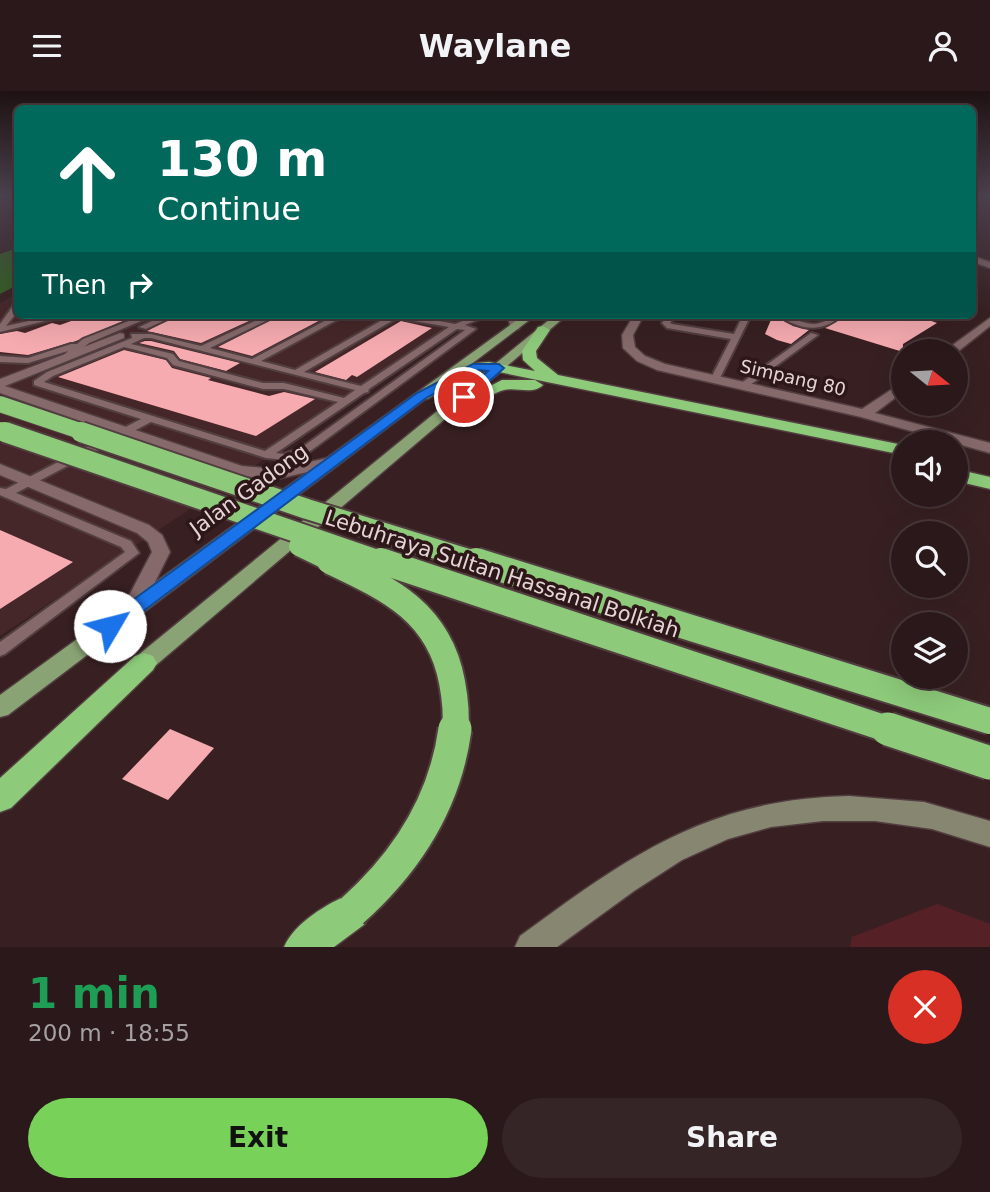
<!DOCTYPE html>
<html lang="en">
<head>
<meta charset="utf-8">
<style>
  body { margin:0; font-family:"DejaVu Sans",sans-serif; background:#362527; color:#f1f3f6; height:100vh; display:flex; flex-direction:column; font-size:26px; white-space:nowrap }
  * { box-sizing:border-box; margin:0 }
  p { font-size:23px; color:#a5a0a2 }
  .icon { flex:none; width:38px; height:38px; fill:none; stroke:currentColor; stroke-width:2; stroke-linecap:round; stroke-linejoin:round }
  .map { position:relative; height:856px; overflow:hidden }
  .side { display:flex; flex-direction:column; background:#2a181a; flex:1 }
  .side>* { flex:none }
  .guide { position:absolute; left:14px; top:14px; width:962px; height:214px; border-radius:10px; box-shadow:0 7px 28px #0002,0 0 0 2px #463739; background:#00695c; color:#fff; overflow:hidden }
  .needle { width:46px; rotate:108deg }
  .controls { position:absolute; left:891px; top:248px; display:grid; gap:14px }
  .controls a { display:grid; place-items:center; width:77px; height:77px; border-radius:50%; background:#2a181a; box-shadow:0 7px 28px #0002,0 0 0 2px #463739; font-size:35px }
  .pin { position:absolute; display:grid; place-items:center; width:60px; height:60px; color:#fff; margin:-30px; border:4px solid #fff; border-radius:50%; box-shadow:0 2px 7px #0007 }
  .me { position:absolute; width:77px; margin:-38px; rotate:53deg; stroke-linejoin:round; filter:drop-shadow(0 0 5px #0008) }
  .turn { display:flex; align-items:center; gap:24px; height:147px; padding:0 28px; font-size:32px }
  .turn .icon { width:91px; height:91px; stroke-width:2.5 }
  .turn b { display:block; font-size:49px; line-height:60px }
  .then { display:flex; align-items:center; height:66px; padding:0 28px; background:#0003; gap:14px; font-size:26px }
  .round { display:grid; place-items:center; flex:none; width:74px; height:74px; border-radius:37px; background:#362527 }
  .head { display:flex; align-items:center; justify-content:space-between; height:119px; padding:0 28px }
  h1 { font-size:42px; font-weight:700; line-height:52px; color:#1e9e55 }
  .primary-button { display:flex; gap:14px; margin-top:auto; padding:14px 28px }
  .primary-button a { flex:1; height:80px; border-radius:42px; background:#78d259; color:#111; font-size:28px; font-weight:700; line-height:80px; text-align:center }
  .primary-button a+a { background:#362527; color:#f1f3f6 }
  header { display:flex; justify-content:space-between; align-items:center; height:91px; padding:0 28px; background:#2a181a; font-size:32px; font-weight:700 }
  .map>svg:first-child { display:block }
</style>
</head>
<body>
<header><svg class="icon" aria-label="menu" viewBox="0 0 24 24"><path d="M4 6h16M4 12h16M4 18h16"/></svg>Waylane<svg class="icon" aria-label="person" viewBox="0 0 24 24"><circle cx="12" cy="8" r="4"/><path d="M4 21q1-7 8-7t8 7"/></svg></header>
<div class="map">
<svg width="990" height="856" viewBox="0 0 990 856">
  <rect width="100%" height="100%" fill="#382022"/>
  <polygon fill="#462729" points="17,203 18,224 480,224 0,545 0,212"/>
  <polygon fill="#562027" points="937,813 990,833 990,856 850,856 852,846"/>
  <polygon fill="#326221" points="17,157 17,194 0,203 0,163"/>
  <g fill="#f5abb0">
    <polygon points="88,224 137,224 76,250 28,264 0,261 0,243 17,240 25,242 52,232 60,234"/>
    <polygon points="178,224 262,224 201,252 147,240"/>
    <polygon points="280,224 330,224 252,265 218,256"/>
    <polygon points="773,224 793,235 809,239 791,253 777,249 765,243"/>
    <polygon points="845,224 915,224 937,232 903,253 903,261 825,237"/>
    <polygon points="401,230 432,237 357,286 352,284 346,289 315,281"/>
    <polygon points="145,250 151,250 240,272 226,280 180,268 174,260 139,252"/>
    <polygon points="124,259 166,269 172,277 211,287 208,289 269,305 284,301 315,308 256,345 58,286"/>
    <polygon points="0,439 73,471 0,518"/>
    <polygon points="170,638 214,657 168,709 122,688"/>
  </g>
  <g fill="none" stroke-linecap="round" stroke-linejoin="round">
    <g stroke="#523e40" stroke-width="4">
      <g id="lane">
        <polygon points="15,212 18,212 18,220 6,235 56,224 70,224 0,241 0,233"/>
        <polygon points="144,224 155,224 89,252 68,269 61,267 68,260 28,272 0,271 0,265 28,267 71,253 77,253 83,248"/>
        <polygon points="165,224 176,224 146,238 139,236"/>
        <path d="M268,224H278L210,257L252,268L336,224H346L261,270L295,279L391,224H408L455,233L478,224H489L465,234L476,238L309,361L285,369L266,367L151,331L16,402L131,450L139,462L5,563L0,565V551L125,461L121,456L2,405L0,404V397L6,398L141,328L34,294V290L47,281L132,247L131,243H151L201,255ZM397,227L449,236L361,295L304,281ZM457,238L465,239L301,357L284,363L276,362L364,302L368,301L369,298ZM144,247H151L355,299L344,307L284,292H263L179,270L173,263L131,253ZM124,256L167,267L173,274L263,298H284L338,311L265,360L44,291L53,285Z"/>
        <polygon points="668,224 676,224 670,232 672,233 734,243 743,224 751,224 718,291 715,292 710,289 731,248 667,237 662,232"/>
        <path d="M778,224C791,224 801,233 814,233C825,233 831,224 842,224C822,243 799,239 778,224Z"/>
        <polygon points="811,242 818,244 746,297 740,297 740,293"/>
      </g>
    </g>
    <g stroke="#523e40" stroke-width="3">
      <g id="street">
        <polygon points="973,165 990,171 990,177 973,171"/>
        <polygon points="502,224 518,227 519,238 511,238 509,230"/>
        <polygon points="634,224 644,224 633,244 635,256 645,265 665,273 862,318 903,291 903,301 875,322 990,352 990,362 861,326 657,279 637,270 623,257 622,244"/>
        <polygon points="990,227 990,235 956,262 943,261"/>
        <polygon points="120,242 124,243 124,247 5,295 242,375 277,378 332,366 340,371 338,374 277,388 240,385 0,302 0,288"/>
        <polygon points="0,373 149,434 162,444 170,461 139,523 125,523 122,518 152,461 148,451 137,442 0,384"/>
      </g>
    </g>
    <g stroke="#523e40" stroke-width="3">
      <path id="secondary" d="M849,705L924,711L990,730V756L932,738L875,730H823L771,736L728,748L682,769L634,800L557,856H515L520,845C630,764 708,708 849,705Z"/>
    </g>
    <g stroke="#523e40" stroke-width="3">
      <g id="primary">
        <polygon points="524,224 536,224 8,624 0,626 0,604"/>
        <polygon points="555,224 567,224 142,586 134,589 126,586 123,580 126,574"/>
      </g>
    </g>
    <g stroke="#523e40" stroke-width="3">
      <g id="highway">
        <polygon points="543,235 550,239 536,260 537,267 558,284 903,354 903,364 489,279 480,280 427,308 415,308 413,305 477,272 489,271 535,280 523,269 522,260 538,236"/>
        <path d="M502,289H535L543,294C533,304 517,296 504,299C484,304 462,330 441,325L439,321Z"/>
        <polygon points="956,378 990,386 990,398 956,390"/>
        <polygon points="144,562 153,565 157,572 153,579 11,717 0,721 0,687 135,565"/>
        <path d="M352,802L365,807L370,820L365,833L334,856H284C294,832 328,812 352,802Z"/>
      </g>
    </g>
    <use href="#lane" fill="#85696b" fill-rule="evenodd"/>
    <use href="#street" fill="#85696b" fill-rule="evenodd"/>
    <use href="#secondary" fill="#878670" fill-rule="evenodd"/>
    <use href="#primary" fill="#8aa374" fill-rule="evenodd"/>
    <use href="#highway" fill="#8dca7a" fill-rule="evenodd"/>
    <g stroke="#523e40" stroke-width="18" stroke-linecap="butt">
      <g id="highway-bridge-far3">
        <polyline points="0,313 86,342"/>
        <polyline points="0,339 9,342"/>
      </g>
    </g>
    <g stroke="#523e40" stroke-width="24" stroke-linecap="butt">
      <g id="highway-bridge-far2">
        <polyline points="5,341 386,472"/>
        <polyline points="81,341 307,418 481,472"/>
        <polyline points="299,455 334,472"/>
      </g>
    </g>
    <g stroke="#523e40" stroke-width="30" stroke-linecap="butt">
      <g id="highway-bridge-far1">
        <path d="M330,470C389,498 439,521 452,591C455,607 457,624 455,640"/>
        <polyline points="381,470 893,640"/>
        <polyline points="476,470 990,630"/>
      </g>
    </g>
    <g stroke="#523e40" stroke-width="37" stroke-linecap="butt">
      <g id="highway-bridge">
        <polyline points="888,638 990,672"/>
        <path d="M352,820C407,771 445,712 455,638"/>
      </g>
    </g>
    <use href="#highway-bridge-far3" stroke="#8dca7a" stroke-width="16"/>
    <use href="#highway-bridge-far2" stroke="#8dca7a" stroke-width="20"/>
    <use href="#highway-bridge-far1" stroke="#8dca7a" stroke-width="26"/>
    <use href="#highway-bridge" stroke="#8dca7a" stroke-width="33"/>
  </g>
  <linearGradient id="sky" x2="0" y2="1"><stop stop-color="#1f1213"/><stop offset="0.47" stop-color="#4d424f"/><stop offset="1" stop-color="#4d424f" stop-opacity="0"/></linearGradient>
  <rect width="990" height="223" fill="url(#sky)"/>
  <polygon fill="#1a73e8" stroke="#114b97" stroke-width="2" points="473,273 499,273 504,277 469,309 458,306 488,280 479,279 426,307 117,540 104,540 101,535 104,530 417,302"/>
  <g text-anchor="middle" stroke-width="7" stroke-linejoin="round" paint-order="stroke">
    <g font-size="18" fill="#e5d5d6" stroke="#2d1719">
      <text transform="translate(793 287) rotate(13)" y="6">Simpang 80</text>
    </g>
    <g font-size="21" fill="#e5d5d6" stroke="#2d1719">
      <text transform="translate(249 399) rotate(-36)" y="7">Jalan Gadong</text>
      <text transform="translate(502 483) rotate(18)" y="7">Lebuhraya Sultan Hassanal Bolkiah</text>
    </g>
  </g>
</svg>
<div class="controls">
<a><svg class="needle" viewBox="-14 -14 28 28"><path d="M0-13l5 13h-10z" fill="#e53935"/><path d="M0 13l5-13h-10z" fill="#a5a0a2"/></svg></a>
<a><svg class="icon" aria-label="sound" viewBox="0 0 24 24"><path d="M4 9h4l5-4v14l-5-4H4zM17 9q2 3 0 6"/></svg></a>
<a><svg class="icon" aria-label="search" viewBox="0 0 24 24"><circle cx="10" cy="10" r="6"/><path d="M15 15l6 6"/></svg></a>
<a><svg class="icon" aria-label="layers" viewBox="0 0 24 24"><path d="M12 4l9 5-9 5-9-5zM3 14l9 5 9-5"/></svg></a>
</div>
<div class="pin" style="left:464px;top:306px;background:#d93025"><svg class="icon" aria-label="arrive" viewBox="0 0 24 24"><path d="M6 21V4h12l-3 4 3 4H6"/></svg></div>
<svg class="me" style="left:110px;top:535px" viewBox="-20 -20 40 40"><circle r="19" fill="#fff"/><path d="M0-13L10 11 0 6-10 11z" fill="#1a73e8"/></svg>
<div class="guide">
<div class="turn"><svg class="icon" aria-label="ahead" viewBox="0 0 24 24"><path d="M12 20V5M6 11l6-6 6 6"/></svg><div><b>130 m</b>Continue</div></div>
<div class="then">Then<svg class="icon" aria-label="right" viewBox="0 0 24 24"><path d="M7 20v-9h11M14 6l5 5-5 5"/></svg></div>
</div>
</div>
<section class="side">
<div class="head"><div><h1>1 min</h1><p>200 m · 18:55</p></div><a class="round" style="background:#d93025;color:#fff"><svg class="icon" aria-label="close" viewBox="0 0 24 24"><path d="M6 6l12 12M18 6L6 18"/></svg></a></div>
<div class="primary-button"><a>Exit</a><a>Share</a></div>
</section>
</body>
</html>
